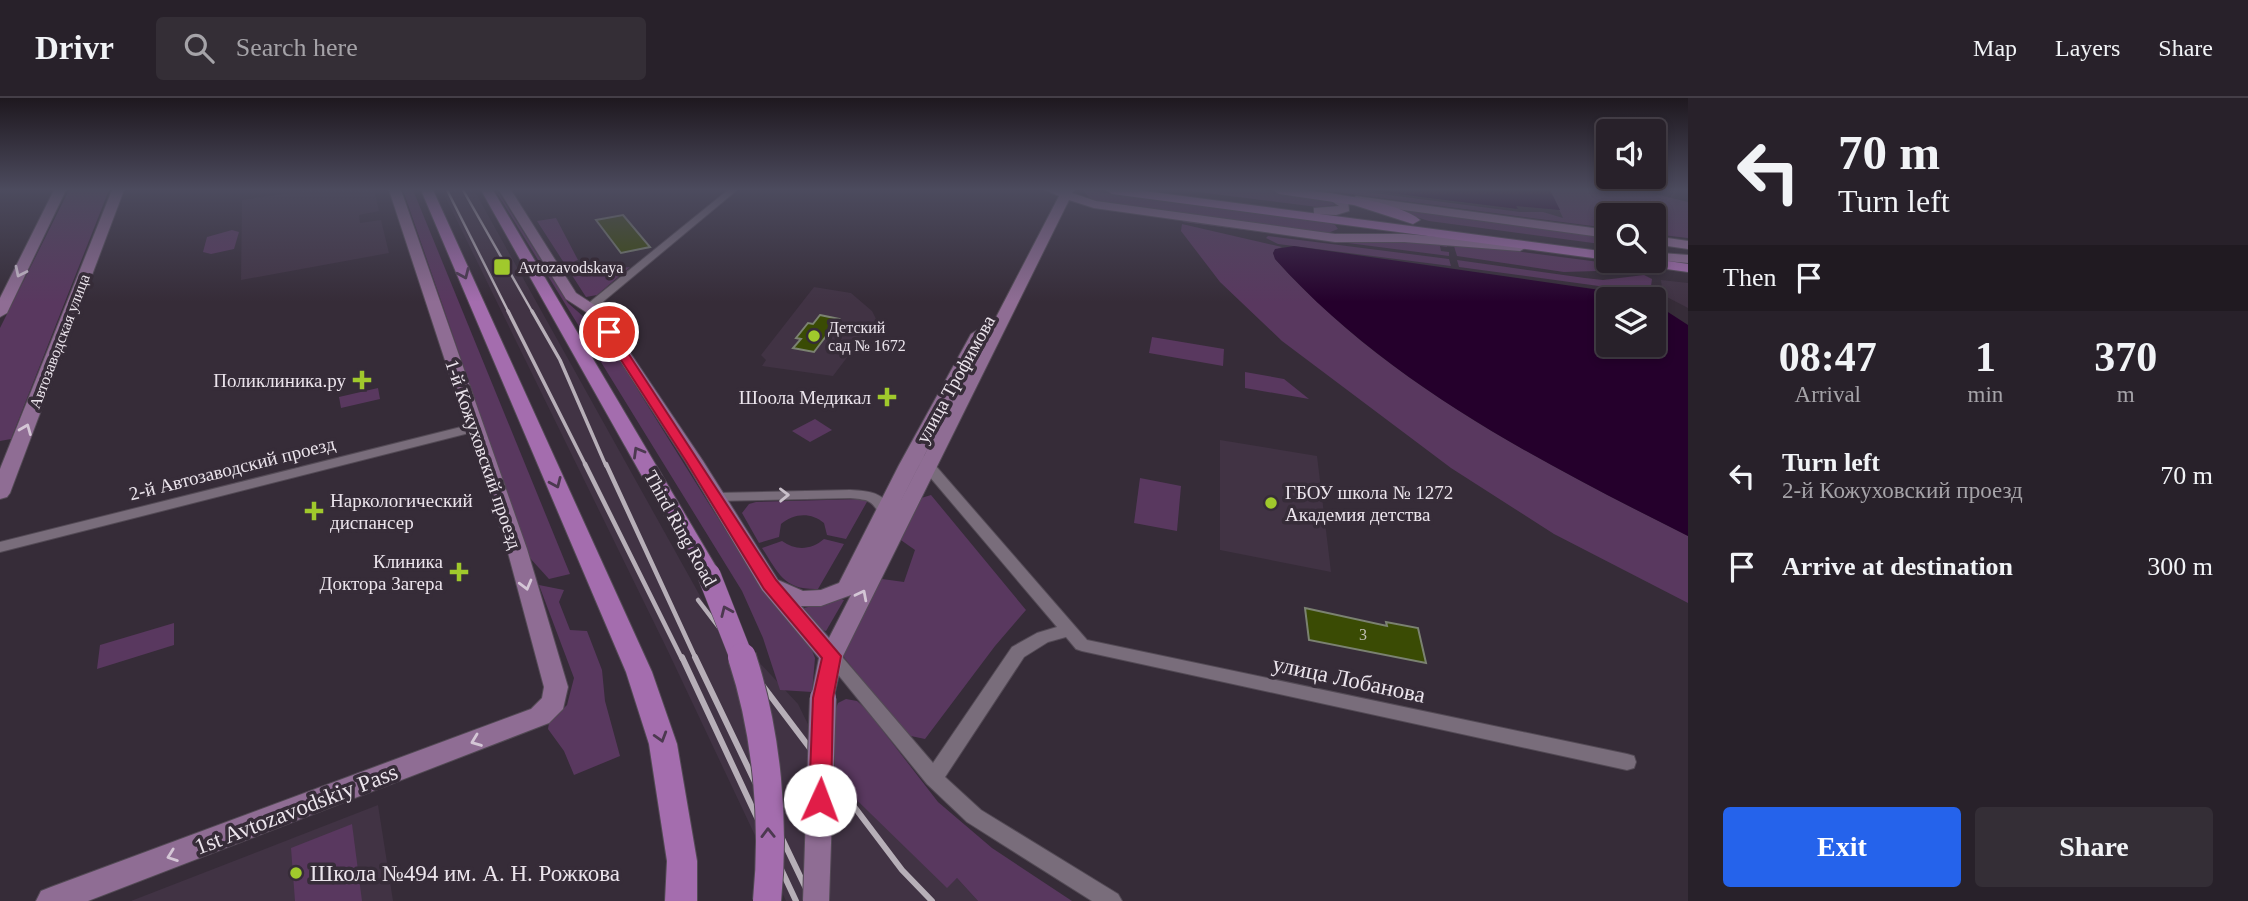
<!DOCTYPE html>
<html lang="en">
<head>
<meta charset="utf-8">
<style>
  body { margin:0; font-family:Georgia,serif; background:#342e36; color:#f1f3f6; height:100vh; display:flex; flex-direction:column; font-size:26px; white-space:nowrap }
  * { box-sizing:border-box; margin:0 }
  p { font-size:23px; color:#a5a3a8 }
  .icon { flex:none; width:38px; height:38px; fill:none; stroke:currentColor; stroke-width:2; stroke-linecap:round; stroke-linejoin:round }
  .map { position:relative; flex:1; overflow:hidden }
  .sheet { display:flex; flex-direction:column; background:#28212a; width:560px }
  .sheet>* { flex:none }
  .hud { background:#28212a; color:#f1f3f6; overflow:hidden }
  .tools { position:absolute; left:1596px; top:21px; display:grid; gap:14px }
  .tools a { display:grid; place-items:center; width:70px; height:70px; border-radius:7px; background:#28212a; box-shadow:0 4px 10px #0003,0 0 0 2px #443e47; font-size:35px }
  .pin { position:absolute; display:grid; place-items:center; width:60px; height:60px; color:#fff; margin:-30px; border:4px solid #fff; border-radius:50%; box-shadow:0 2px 7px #0007 }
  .me { position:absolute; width:77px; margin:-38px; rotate:2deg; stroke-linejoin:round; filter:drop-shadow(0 0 5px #0008) }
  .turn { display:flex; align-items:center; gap:24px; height:147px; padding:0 35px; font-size:32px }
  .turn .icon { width:91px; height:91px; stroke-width:2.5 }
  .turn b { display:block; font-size:49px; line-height:60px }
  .then { display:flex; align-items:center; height:66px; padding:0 35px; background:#0003; gap:14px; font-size:26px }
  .eta { display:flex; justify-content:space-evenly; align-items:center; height:119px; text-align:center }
  .eta b { font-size:42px; font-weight:600; line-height:49px }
  .button { display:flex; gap:14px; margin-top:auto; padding:14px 35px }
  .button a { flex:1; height:80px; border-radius:7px; background:#2563eb; color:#fff; font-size:28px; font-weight:600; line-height:80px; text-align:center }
  .button a+a { background:#342e36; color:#f1f3f6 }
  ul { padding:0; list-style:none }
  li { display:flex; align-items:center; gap:21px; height:91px; padding:0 35px }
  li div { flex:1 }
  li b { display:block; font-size:26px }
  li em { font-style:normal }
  header { display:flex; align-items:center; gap:42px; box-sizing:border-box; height:98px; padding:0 35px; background:#28212a; border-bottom:2px solid #443e47 }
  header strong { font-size:33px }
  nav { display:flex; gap:38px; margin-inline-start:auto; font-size:24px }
  .search { width:490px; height:63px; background:#342e36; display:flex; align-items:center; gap:18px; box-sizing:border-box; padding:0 24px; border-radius:7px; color:#a5a3a8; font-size:26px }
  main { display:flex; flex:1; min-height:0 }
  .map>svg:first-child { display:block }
</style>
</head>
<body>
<header>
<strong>Drivr</strong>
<div class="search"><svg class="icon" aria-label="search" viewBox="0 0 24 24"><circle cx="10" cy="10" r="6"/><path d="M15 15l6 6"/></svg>Search here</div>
<nav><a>Map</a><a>Layers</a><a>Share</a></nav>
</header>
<main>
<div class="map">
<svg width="1688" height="803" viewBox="0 0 1688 803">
  <rect width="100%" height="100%" fill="#362c38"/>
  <g fill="#413344">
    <polygon points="309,92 374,92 379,113 359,117 360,125 381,122 389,155 241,182 242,102"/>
    <polygon points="442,92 474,92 704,505 798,606 835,681 947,789 957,780 978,803 786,803 667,551"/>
    <polygon points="1661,182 1688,185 1688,210 1663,197"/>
    <polygon points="814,189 851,195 872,213 876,221 833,278 762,268 766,262 761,257"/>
    <polygon points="1220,342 1317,358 1331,474 1220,452"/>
    <polygon points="378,707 393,803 131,803"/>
  </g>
  <g fill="#59385f">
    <polygon points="69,92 109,92 11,341 0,343 0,230"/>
    <polygon points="403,92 413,92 570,476 549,481 529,459"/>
    <polygon points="495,92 497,92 568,205 603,236 759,486 811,550 815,560 812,594 780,592 763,540 742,493"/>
    <polygon points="1083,92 1322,123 1335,127 1338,131 1328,135 1102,104 1091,102"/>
    <path d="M1182,92C1209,92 1320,88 1335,107L1317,109Z"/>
    <polygon points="1320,92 1351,92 1520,114 1543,114 1563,120 1550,92 1639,92 1688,104 1688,140 1654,136 1654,117 1608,117 1608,130"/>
    <polygon points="1369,105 1608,138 1608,147 1429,123"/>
    <polygon points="556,120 578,162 575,163 581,174 630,169 597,197 586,199 537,123"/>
    <polygon points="1184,122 1351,145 1398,141 1446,144 1447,149 1440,148 1441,153 1449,154 1449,158 1183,124"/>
    <path d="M1182,126L1282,149L1275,152L1273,155L1276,162C1387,286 1541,364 1688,438V505L1554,436L1451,370L1282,243L1220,184L1181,133Z"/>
    <polygon points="232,132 239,134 234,151 211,156 203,154 207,139"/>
    <polygon points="1268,138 1449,161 1451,168 1278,146 1266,140"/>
    <polygon points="1453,145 1630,168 1631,172 1564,174 1457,158"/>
    <polygon points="1457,162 1585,180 1603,182 1644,177 1652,181 1650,195 1459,169"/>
    <polygon points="1152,239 1224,251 1223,268 1149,255"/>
    <polygon points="1245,274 1284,281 1309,301 1245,290"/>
    <polygon points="378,290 380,301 341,310 339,299"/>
    <polygon points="815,321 832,332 810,344 792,333"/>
    <polygon points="1140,380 1181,388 1177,433 1134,425"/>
    <polygon points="931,397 1026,512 995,548 925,641 906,637 843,558 844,550 875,480 904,484 915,452 898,440 915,402"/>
    <path d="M862,401L868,402L846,441L827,437L824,425C811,414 794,415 781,426L779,439L759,445L742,415L749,406L756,404Z"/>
    <path d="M824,441L844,446L818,491C784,492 779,476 762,450L782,443C796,453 811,452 824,441Z"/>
    <polygon points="539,487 564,492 559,504 570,532 587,533 602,572 605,603 620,658 574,677 564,653 548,631 549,625 567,607 574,580"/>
    <polygon points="841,501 844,502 826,533 822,532 804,510"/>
    <polygon points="174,525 174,547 97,571 100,547"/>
    <polygon points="846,601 857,603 866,611 938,704 992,750 1072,803 978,803 957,780 947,790 835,681 835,613 838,605"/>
    <polygon points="352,726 362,803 295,803 291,750"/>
  </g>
  <g fill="#25002c">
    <polygon points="1365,92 1550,92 1560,112 1516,108 1518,111"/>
    <path d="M1294,148L1614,194L1619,198L1647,201H1608V247H1654V205L1688,227V438C1541,364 1387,286 1275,161L1273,155L1275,151Z"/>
  </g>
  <g fill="#3a4b04" stroke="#7b8271" stroke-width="2">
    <polygon points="623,117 650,149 621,155 596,122"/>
    <polygon points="820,217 839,221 814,254 793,250 801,241 796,240 808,225 813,226"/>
    <polygon points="1305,510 1387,528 1386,524 1418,530 1426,565 1309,542"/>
  </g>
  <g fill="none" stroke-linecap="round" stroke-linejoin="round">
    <g stroke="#534a55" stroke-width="2">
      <g id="street">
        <polygon points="728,92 737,92 593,212 585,212 585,208"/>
        <polygon points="473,326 479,330 477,333 0,454 0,444"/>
        <polygon points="923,358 928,359 1087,542 1627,656 1634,658 1636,664 1634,670 1627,672 1082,553 1076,551 1066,539 1048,544 1024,559 945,679 981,712 1118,796 1122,803 1092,803 967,724 927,686 823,558 825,553 831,552 837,553 933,665 1012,549 1037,535 1057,529 918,365 916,362 918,359"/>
        <path d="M850,392C869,393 885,394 892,414L885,419L880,417C871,401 868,402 850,400L716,403L709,399L716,395Z"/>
      </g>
    </g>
    <g stroke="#534a55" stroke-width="2">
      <g id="secondary">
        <polygon points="54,92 66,92 7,215 0,219 0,200"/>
        <polygon points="112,92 124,92 10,395 7,399 0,401 0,371"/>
        <polygon points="389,92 401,92 527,451 568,589 563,611 549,625 88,803 36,803 41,793 51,789 531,611 542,600 544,589 507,451"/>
        <path d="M499,92H511L576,195L599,210L608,222L703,363L778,482L803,493L821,492L839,485L899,367L971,236L979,231L984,233L987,236L895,414L1059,98L1045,92H1074L1072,95L1096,103L1335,136H1404L1520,145L1527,149L1520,153L1404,144H1335L1094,110L1069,102L843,558L832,607L823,610L814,607L811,600L819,560L762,492L685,363L597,227L589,216L566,201ZM851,497L829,540L801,508H821Z"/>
        <polygon points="1331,95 1348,102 1349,113 1336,117 1314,116 1314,110 1339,108 1325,99"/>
        <polygon points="1356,98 1608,132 1608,140 1352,105 1350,102"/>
        <polygon points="1654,138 1688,143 1688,151 1654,146"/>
        <polygon points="1661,155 1688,157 1688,165 1656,162 1656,156"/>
      </g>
    </g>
    <g stroke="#534a55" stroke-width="2">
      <g id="primary">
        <polygon points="421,92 433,92 652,574 677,646 697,763 697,803 665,803 667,763 649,646 626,574"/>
        <polygon points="481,92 493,92 721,477 717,483 709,485 701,483"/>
        <polygon points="1106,92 1137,92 1608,154 1608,162 1112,96"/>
        <path d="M1273,92C1303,89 1398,102 1420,122L1413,126L1354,107L1279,96Z"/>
        <polygon points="1654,161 1688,166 1688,174 1638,167 1631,163"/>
      </g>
    </g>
    <use href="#street" fill="#796d7b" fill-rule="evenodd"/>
    <use href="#secondary" fill="#8f6d94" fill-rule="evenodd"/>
    <use href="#primary" fill="#a46dae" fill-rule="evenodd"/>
    <g stroke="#b7afb8" stroke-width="2.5">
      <polyline points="447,92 509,215"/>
      <polyline points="463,92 533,215"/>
    </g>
    <g stroke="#b7afb8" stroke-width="3.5">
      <polyline points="508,213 586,368"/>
      <polyline points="532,213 560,262 606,368"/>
    </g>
    <g stroke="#b7afb8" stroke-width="4.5">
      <polyline points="585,366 682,561"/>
      <polyline points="606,366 696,561"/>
      <polyline points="698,502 743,561"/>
    </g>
    <g stroke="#b7afb8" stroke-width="6">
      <polyline points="682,559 796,803"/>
      <polyline points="695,559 812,803"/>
      <polyline points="741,559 902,772 932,803"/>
    </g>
    <g stroke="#534a55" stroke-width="28" stroke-linecap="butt">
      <polyline id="secondary-bridge" points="816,803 823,600"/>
    </g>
    <g stroke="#534a55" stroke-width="24" stroke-linecap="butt">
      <polyline id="primary-bridge-far1" points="709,477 742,561"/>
    </g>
    <g stroke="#534a55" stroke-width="30" stroke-linecap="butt">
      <path id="primary-bridge" d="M742,559C767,635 775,724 767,803"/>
    </g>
    <use href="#secondary-bridge" stroke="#8f6d94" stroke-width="26"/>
    <use href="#primary-bridge-far1" stroke="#a46dae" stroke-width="23"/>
    <use href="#primary-bridge" stroke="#a46dae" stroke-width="28"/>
  </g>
  <defs><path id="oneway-chevron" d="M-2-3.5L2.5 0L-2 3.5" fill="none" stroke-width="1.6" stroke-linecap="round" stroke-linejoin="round" transform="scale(1.75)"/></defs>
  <g stroke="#d4c6d6">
    <use href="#oneway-chevron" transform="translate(20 174) rotate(116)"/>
    <use href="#oneway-chevron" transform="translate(26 331) rotate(-68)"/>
    <use href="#oneway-chevron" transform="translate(526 487) rotate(75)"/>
    <use href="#oneway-chevron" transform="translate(862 497) rotate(-63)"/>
    <use href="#oneway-chevron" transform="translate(476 643) rotate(159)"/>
    <use href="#oneway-chevron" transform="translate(172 758) rotate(160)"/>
  </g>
  <g stroke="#4c3950">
    <use href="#oneway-chevron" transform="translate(464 176) rotate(66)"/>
    <use href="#oneway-chevron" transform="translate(638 354) rotate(-120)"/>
    <use href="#oneway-chevron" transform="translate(556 385) rotate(66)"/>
    <use href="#oneway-chevron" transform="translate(726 513) rotate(-114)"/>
    <use href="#oneway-chevron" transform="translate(661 639) rotate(73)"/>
    <use href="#oneway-chevron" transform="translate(768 735) rotate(-91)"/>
  </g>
  <use stroke="#c9c0ca" href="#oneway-chevron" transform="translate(784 397) rotate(-1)"/>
  <linearGradient id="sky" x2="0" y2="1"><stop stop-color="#1e181f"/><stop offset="0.45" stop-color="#4c4b5e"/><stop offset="1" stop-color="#4c4b5e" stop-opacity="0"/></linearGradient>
  <rect width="1688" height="204" fill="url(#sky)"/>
  <polygon fill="#e11d48" stroke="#92132f" stroke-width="2" points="609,231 613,232 776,482 841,558 833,600 831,702 828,709 820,712 812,709 809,702 813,600 822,560 764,491 686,363 603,234"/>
  <g fill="#a0c92c" stroke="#362c38" stroke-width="2.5">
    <rect x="493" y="160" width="18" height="18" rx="3.5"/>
    <circle cx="814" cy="238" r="7"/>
    <path d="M358.5 271.5h7v7h7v7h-7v7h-7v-7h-7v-7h7z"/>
    <path d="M883.5 288.5h7v7h7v7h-7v7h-7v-7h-7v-7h7z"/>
    <circle cx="1271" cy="405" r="7"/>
    <path d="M310.5 402.5h7v7h7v7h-7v7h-7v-7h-7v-7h7z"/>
    <path d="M455.5 463.5h7v7h7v7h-7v7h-7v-7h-7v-7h7z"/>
    <circle cx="296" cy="775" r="7"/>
  </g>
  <g text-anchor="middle" stroke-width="7" stroke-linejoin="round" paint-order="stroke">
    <g font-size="16" fill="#ebe4ec" stroke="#362c38" text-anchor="start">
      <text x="518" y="175">Avtozavodskaya</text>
      <text x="828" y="235">Детский<tspan x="828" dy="18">сад № 1672</tspan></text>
    </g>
    <g font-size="16" fill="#ebe4ec" stroke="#362c38">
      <text transform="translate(59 243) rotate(-69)" y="6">Автозаводская улица</text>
    </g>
    <g font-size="16" fill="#bfbeb2">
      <text x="1363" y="542">3</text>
    </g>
    <g font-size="19" fill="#ebe4ec" stroke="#362c38">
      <text transform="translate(955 281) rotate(-61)" y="7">улица Трофимова</text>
      <text transform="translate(484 356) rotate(71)" y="7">1-й Кожуховский проезд</text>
      <text transform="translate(232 370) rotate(-14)" y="7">2-й Автозаводский проезд</text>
      <text transform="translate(681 430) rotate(61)" y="7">Third Ring Road</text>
    </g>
    <g font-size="19" fill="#ebe4ec" stroke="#362c38" text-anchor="end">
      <text x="346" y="289">Поликлиника.ру</text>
      <text x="871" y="306">Шоола Медикал</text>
      <text x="1285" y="401" text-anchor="start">ГБОУ школа № 1272<tspan x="1285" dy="22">Академия детства</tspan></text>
      <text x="330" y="409" text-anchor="start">Наркологический<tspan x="330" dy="22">диспансер</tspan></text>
      <text x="443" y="470">Клиника<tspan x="443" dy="22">Доктора Загера</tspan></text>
    </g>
    <g font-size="23" fill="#ebe4ec" stroke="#362c38">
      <text transform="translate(1349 581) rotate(12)" y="8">улица Лобанова</text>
      <text transform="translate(296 711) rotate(-21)" y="8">1st Avtozavodskiy Pass</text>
    </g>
    <g font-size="23" fill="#ebe4ec" stroke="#362c38" text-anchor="start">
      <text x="310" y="783">Школа №494 им. А. Н. Рожкова</text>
    </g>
  </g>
</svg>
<div class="tools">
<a><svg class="icon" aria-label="sound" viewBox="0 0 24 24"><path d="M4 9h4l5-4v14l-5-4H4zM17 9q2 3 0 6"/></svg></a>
<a><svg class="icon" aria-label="search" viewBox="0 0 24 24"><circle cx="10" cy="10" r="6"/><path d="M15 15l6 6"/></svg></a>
<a><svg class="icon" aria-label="layers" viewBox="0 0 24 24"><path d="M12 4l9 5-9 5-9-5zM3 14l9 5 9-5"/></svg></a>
</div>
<div class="pin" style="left:609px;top:234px;background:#d93025"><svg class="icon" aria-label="arrive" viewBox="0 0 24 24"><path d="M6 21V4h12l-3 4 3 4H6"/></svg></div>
<svg class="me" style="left:820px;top:702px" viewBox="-20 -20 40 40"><circle r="19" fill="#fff"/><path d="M0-13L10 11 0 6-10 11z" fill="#e11d48"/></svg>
</div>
<section class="sheet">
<div class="hud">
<div class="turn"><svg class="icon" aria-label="left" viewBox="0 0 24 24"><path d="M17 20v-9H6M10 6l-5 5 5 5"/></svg><div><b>70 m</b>Turn left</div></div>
<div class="then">Then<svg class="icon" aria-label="arrive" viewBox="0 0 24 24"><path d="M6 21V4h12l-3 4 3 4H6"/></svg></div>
</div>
<div class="eta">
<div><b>08:47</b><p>Arrival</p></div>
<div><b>1</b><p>min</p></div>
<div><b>370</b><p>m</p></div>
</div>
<ul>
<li><svg class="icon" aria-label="left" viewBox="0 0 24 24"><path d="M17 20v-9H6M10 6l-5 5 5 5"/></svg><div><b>Turn left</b><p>2-й Кожуховский проезд</p></div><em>70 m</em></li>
<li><svg class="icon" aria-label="arrive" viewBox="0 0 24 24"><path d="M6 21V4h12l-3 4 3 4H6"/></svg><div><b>Arrive at destination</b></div><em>300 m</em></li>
</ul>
<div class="button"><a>Exit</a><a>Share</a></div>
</section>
</main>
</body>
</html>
